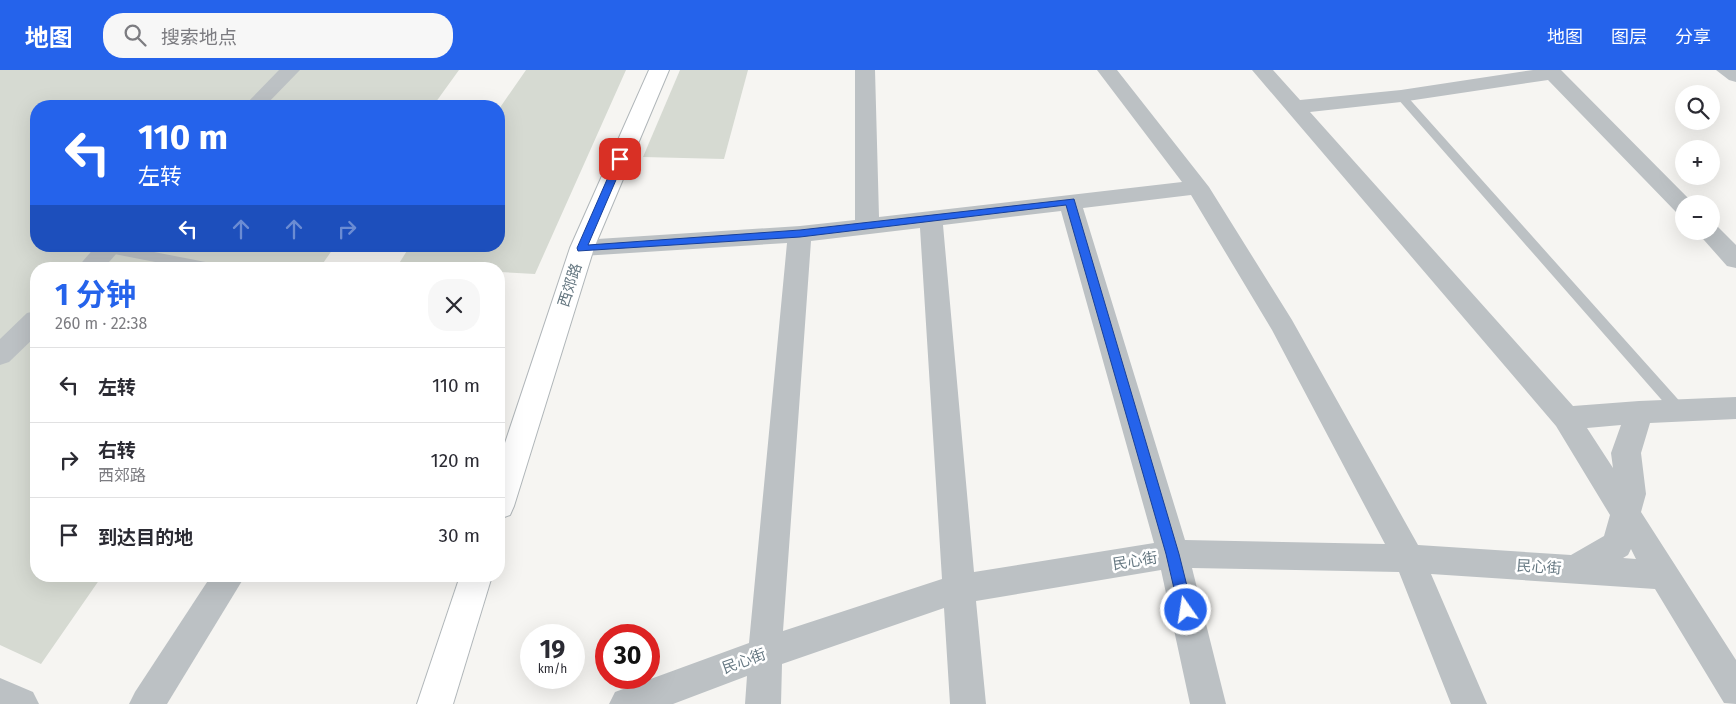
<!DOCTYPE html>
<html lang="zh">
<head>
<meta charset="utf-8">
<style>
  body { margin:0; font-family:"Fira Sans","Noto Sans SC",sans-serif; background:#f7f7f7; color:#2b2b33; height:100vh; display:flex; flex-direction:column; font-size:19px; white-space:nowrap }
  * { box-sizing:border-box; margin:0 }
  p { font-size:16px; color:#7c7c81 }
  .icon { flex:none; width:28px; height:28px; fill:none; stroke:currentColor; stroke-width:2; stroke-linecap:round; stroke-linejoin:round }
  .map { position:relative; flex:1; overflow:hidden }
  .details { position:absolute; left:30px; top:192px; width:475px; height:320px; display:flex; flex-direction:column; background:#fff; border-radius:20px; box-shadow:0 5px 20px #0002 }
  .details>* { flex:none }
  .banner { position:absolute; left:30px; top:30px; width:475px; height:152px; border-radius:20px; box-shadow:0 5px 20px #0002; background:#2563eb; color:#fff; overflow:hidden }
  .tools { position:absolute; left:1675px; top:15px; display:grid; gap:10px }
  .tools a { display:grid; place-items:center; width:45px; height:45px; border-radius:50%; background:#fff; box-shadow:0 5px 20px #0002; font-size:25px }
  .speed { position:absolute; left:520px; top:554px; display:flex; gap:10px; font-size:25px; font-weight:700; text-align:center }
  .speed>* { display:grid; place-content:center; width:65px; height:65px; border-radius:50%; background:#fff; box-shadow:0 5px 20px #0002; line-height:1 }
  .speed small { font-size:12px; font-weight:400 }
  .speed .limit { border:8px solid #d22; background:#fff; color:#111 }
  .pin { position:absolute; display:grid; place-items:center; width:42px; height:42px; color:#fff; margin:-21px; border-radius:10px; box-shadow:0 2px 8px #0006 }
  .me { position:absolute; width:55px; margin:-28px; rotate:347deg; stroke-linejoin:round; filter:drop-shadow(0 0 4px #0008) }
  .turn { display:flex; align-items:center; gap:18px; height:105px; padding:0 25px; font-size:22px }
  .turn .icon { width:65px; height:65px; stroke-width:2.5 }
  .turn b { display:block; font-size:35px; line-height:42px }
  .lanes { display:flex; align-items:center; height:48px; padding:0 25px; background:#0003; justify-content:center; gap:25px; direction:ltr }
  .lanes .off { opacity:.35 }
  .round { display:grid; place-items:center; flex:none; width:52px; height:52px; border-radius:20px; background:#f7f7f7 }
  .overview { display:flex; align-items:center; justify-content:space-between; height:85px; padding:0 25px }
  h1 { font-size:30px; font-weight:700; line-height:38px; color:#2563eb }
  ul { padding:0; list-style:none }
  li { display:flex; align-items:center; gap:15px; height:75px; padding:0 25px; border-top:1px solid #e1e1e2 }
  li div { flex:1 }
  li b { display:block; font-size:19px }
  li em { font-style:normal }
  header { display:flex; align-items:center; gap:30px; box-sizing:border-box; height:70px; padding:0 25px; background:#2563eb; color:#fff }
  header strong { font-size:24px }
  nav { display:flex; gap:28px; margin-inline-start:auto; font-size:18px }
  .search { width:350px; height:45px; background:#f7f7f7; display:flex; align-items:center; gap:12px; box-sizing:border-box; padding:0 18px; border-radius:20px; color:#7c7c81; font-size:19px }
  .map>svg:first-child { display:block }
</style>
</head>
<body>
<header>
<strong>地图</strong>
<div class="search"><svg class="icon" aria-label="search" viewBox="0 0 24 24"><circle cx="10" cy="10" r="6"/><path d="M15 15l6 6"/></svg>搜索地点</div>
<nav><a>地图</a><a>图层</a><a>分享</a></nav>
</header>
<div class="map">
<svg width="1736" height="634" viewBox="0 0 1736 634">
  <rect width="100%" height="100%" fill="#f6f5f2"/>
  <g fill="#d6dad2">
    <polygon points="0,0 459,0 433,36 36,36 36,176 335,176 319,199 36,199 36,506 102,506 41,594 0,575"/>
    <polygon points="526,0 626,0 535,204 499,202 499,199 450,199 398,195 410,176 499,176 499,39"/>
    <polygon points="680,0 748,0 724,89 643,87"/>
  </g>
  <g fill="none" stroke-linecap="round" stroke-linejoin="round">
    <g stroke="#b0b6b9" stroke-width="2">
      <g id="primary">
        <polygon points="649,0 669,0 594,178 514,436 510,445 499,449 499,391 570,178"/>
        <polygon points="460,506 492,506 453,634 417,634"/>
      </g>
    </g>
    <g fill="#bcc1c4" fill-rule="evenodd">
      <polygon points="1401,23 1405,24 1684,336 1687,340 1684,344 1679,346 1674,344 1397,28 1395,26 1397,24"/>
      <polygon points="103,176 123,176 216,194 221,196 223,199 191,199 109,183 104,181"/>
    </g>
    <g fill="#bcc1c4" fill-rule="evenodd">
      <polygon points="279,0 300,0 265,36 244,36"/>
      <path d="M855,0H875L879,147L1182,112L1097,0H1117L1209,117L1292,250L1418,475L1571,485L1604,466L1610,445L1556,356L1252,0H1273L1300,30L1401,20L1533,0H1561L1692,132L1694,134H1684V145L1676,142L1548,10L1401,32L1310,42L1573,336L1639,331L1736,327V349L1650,353L1641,383L1646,424L1641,442L1736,590V634L1724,633L1655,519L1431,504L1487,634H1451L1399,502L1192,498L1226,634H1190L1161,500L976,531L986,634H950L944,538L782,594L781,634H745L747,606L673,634H609L615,622L749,573L787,173L582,186L573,184L570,178L573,172L582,170L800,156L855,150ZM1191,125L1272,260L1385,474L1185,470L1083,138ZM1061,141L1154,473L974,502L943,155ZM920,158L942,509L783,561L811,171ZM1621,355L1611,383L1613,398L1587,358ZM1631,479L1636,489L1623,488L1628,485Z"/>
      <polygon points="1716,0 1736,0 1736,12 1729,10"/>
      <polygon points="1711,154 1716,155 1736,175 1736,198 1727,196 1696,161 1711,161"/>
      <polygon points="96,176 123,176 103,199 76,199"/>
      <polygon points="36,241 36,266 9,292 0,295 0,269 27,243"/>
      <polygon points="211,506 245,506 167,634 129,634 135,622"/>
      <polygon points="0,608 33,622 39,634 0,634"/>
    </g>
    <use href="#primary" fill="#fff" fill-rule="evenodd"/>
  </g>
  <polygon fill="#2563eb" stroke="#184099" points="620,86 625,89 588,175 800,160 1074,129 1179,484 1193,540 1191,545 1186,547 1181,545 1179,540 1166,484 1066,135 800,167 578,181 577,178 616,89"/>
  <g text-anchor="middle" stroke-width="5" stroke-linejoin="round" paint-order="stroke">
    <g font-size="15" fill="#667882" stroke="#fff">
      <text transform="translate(570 215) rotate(-72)" y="5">西郊路</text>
      <text transform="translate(1135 491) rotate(-9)" y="5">民心街</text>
      <text transform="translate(1539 497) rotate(4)" y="5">民心街</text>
      <text transform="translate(744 591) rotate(-20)" y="5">民心街</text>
    </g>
  </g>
</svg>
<div class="tools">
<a><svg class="icon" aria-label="search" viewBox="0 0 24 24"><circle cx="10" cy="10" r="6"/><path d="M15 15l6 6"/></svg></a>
<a>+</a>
<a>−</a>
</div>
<div class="speed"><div>19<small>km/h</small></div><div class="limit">30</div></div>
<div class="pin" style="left:620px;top:89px;background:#d93025"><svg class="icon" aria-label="arrive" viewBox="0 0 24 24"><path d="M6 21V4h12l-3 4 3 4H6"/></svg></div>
<svg class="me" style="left:1186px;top:540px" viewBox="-20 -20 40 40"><circle r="17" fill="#2563eb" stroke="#fff" stroke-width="3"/><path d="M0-11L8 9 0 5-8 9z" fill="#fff"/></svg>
<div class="banner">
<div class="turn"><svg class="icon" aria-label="left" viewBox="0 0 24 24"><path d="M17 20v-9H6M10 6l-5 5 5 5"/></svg><div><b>110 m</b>左转</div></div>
<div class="lanes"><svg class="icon" aria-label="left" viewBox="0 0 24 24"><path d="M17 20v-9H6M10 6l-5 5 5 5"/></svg><svg class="icon off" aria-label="ahead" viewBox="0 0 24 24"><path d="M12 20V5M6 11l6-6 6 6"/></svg><svg class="icon off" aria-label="ahead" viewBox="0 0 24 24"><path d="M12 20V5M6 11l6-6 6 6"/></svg><svg class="icon off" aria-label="right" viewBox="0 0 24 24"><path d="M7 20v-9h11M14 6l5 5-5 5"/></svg></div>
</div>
<section class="details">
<div class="overview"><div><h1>1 分钟</h1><p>260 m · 22:38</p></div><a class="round"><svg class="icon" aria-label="close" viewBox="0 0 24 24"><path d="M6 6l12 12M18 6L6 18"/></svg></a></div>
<ul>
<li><svg class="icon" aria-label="left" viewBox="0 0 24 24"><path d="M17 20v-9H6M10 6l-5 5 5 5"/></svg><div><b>左转</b></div><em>110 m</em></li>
<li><svg class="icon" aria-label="right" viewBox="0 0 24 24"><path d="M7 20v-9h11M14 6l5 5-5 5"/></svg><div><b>右转</b><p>西郊路</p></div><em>120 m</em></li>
<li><svg class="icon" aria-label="arrive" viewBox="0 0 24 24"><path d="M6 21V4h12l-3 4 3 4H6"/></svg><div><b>到达目的地</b></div><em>30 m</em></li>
</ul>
</section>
</div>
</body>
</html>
